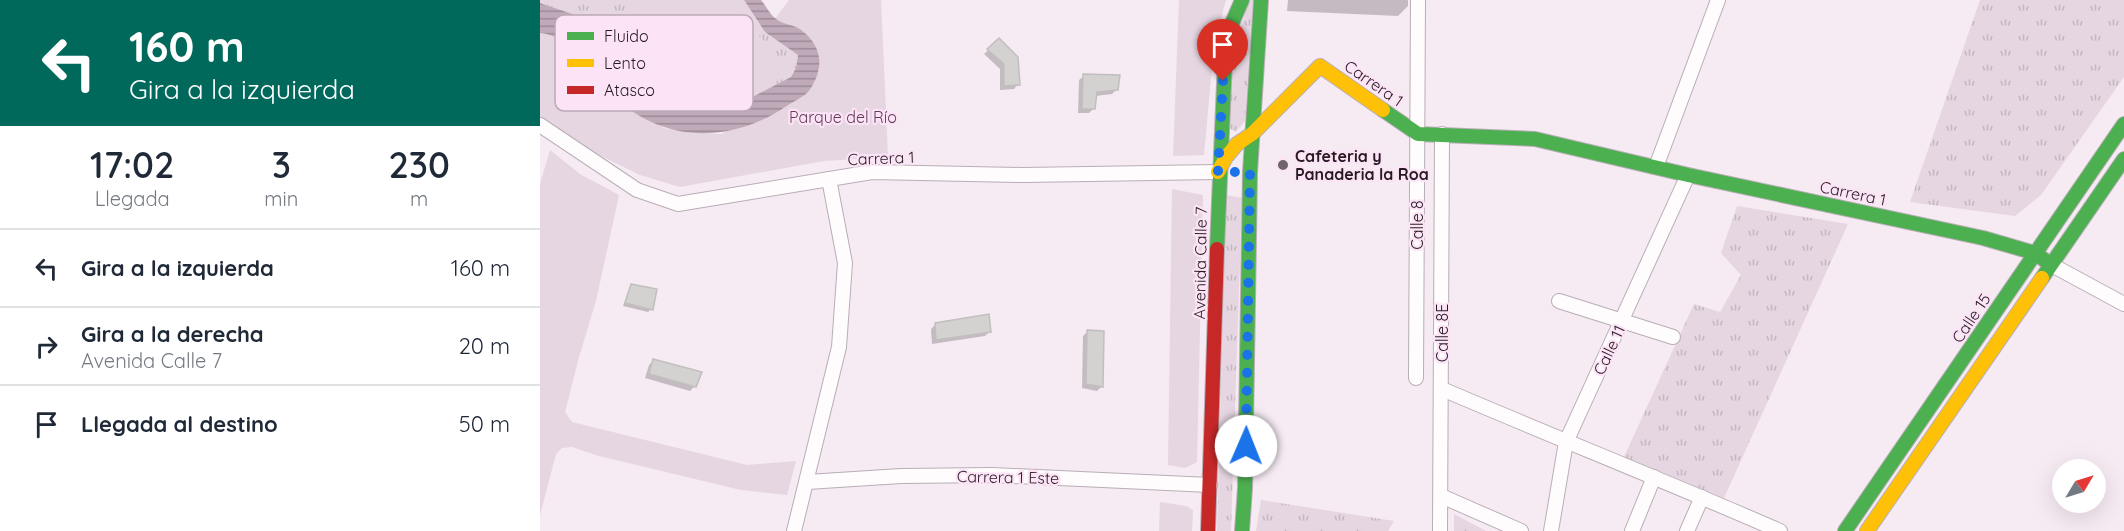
<!DOCTYPE html>
<html lang="es">
<head>
<meta charset="utf-8">
<style>
  body { margin:0; font-family:Quicksand,sans-serif; background:#f2f2f3; color:#1f2937; height:100vh; display:flex; flex-direction:column; font-size:22px; white-space:nowrap }
  * { box-sizing:border-box; margin:0 }
  p { font-size:20px; color:#747a83 }
  .icon { flex:none; width:33px; height:33px; fill:none; stroke:currentColor; stroke-width:2; stroke-linecap:round; stroke-linejoin:round }
  .map { position:relative; flex:1; overflow:hidden }
  .drawer { display:flex; flex-direction:column; background:#fff; width:540px }
  .drawer>* { flex:none }
  .hud { background:#00695c; color:#fff; overflow:hidden }
  .needle { width:39px; rotate:52deg }
  .controls { position:absolute; left:1512px; top:459px; display:grid; gap:12px }
  .controls a { display:grid; place-items:center; width:54px; height:54px; border-radius:50%; background:#fff; box-shadow:0 6px 24px #0002; font-size:30px }
  .pin { position:absolute; display:grid; place-items:center; width:51px; height:51px; color:#fff; margin:-62px -26px; border-radius:50% 50% 50% 0; rotate:-45deg; box-shadow:0 0 6px #0007 }
  .pin .icon { rotate:45deg }
  .me { position:absolute; width:66px; margin:-33px; rotate:1deg; stroke-linejoin:round; filter:drop-shadow(0 0 4px #0008) }
  .turn { display:flex; align-items:center; gap:21px; height:126px; padding:0 30px; font-size:27px }
  .turn .icon { width:78px; height:78px; stroke-width:2.5 }
  .turn b { display:block; font-size:42px; line-height:51px }
  .eta { display:flex; justify-content:space-evenly; align-items:center; height:102px; text-align:center }
  .eta b { font-size:36px; font-weight:600; line-height:42px }
  ul { padding:0; list-style:none }
  li { display:flex; align-items:center; gap:18px; height:78px; padding:0 30px; border-top:2px solid #e0e1e3 }
  li div { flex:1 }
  li b { display:block; font-size:22px }
  li em { font-style:normal }
  main { display:flex; flex:1; min-height:0 }
  .map>svg:first-child { display:block }
</style>
</head>
<body>
<main>
<section class="drawer">
<div class="hud">
<div class="turn"><svg class="icon" aria-label="left" viewBox="0 0 24 24"><path d="M17 20v-9H6M10 6l-5 5 5 5"/></svg><div><b>160 m</b>Gira a la izquierda</div></div>
</div>
<div class="eta">
<div><b>17:02</b><p>Llegada</p></div>
<div><b>3</b><p>min</p></div>
<div><b>230</b><p>m</p></div>
</div>
<ul>
<li><svg class="icon" aria-label="left" viewBox="0 0 24 24"><path d="M17 20v-9H6M10 6l-5 5 5 5"/></svg><div><b>Gira a la izquierda</b></div><em>160 m</em></li>
<li><svg class="icon" aria-label="right" viewBox="0 0 24 24"><path d="M7 20v-9h11M14 6l5 5-5 5"/></svg><div><b>Gira a la derecha</b><p>Avenida Calle 7</p></div><em>20 m</em></li>
<li><svg class="icon" aria-label="arrive" viewBox="0 0 24 24"><path d="M6 21V4h12l-3 4 3 4H6"/></svg><div><b>Llegada al destino</b></div><em>50 m</em></li>
</ul>
</section>
<div class="map">
<svg width="1584" height="531" viewBox="0 0 1584 531">
  <defs>
    <pattern id="grass-tufts" width="24" height="20" patternUnits="userSpaceOnUse" patternTransform="scale(1.5)"><rect width="24" height="20" fill="#e5d6e1"/><path d="M3 7l-1-3M5 7V3M7 7l1-3M15 17l-1-3M17 17v-4M19 17l1-3" fill="none" stroke="#c4b7c1"/></pattern>
    <pattern id="water-rules" width="6" height="5" patternUnits="userSpaceOnUse" patternTransform="scale(1.5)"><rect width="6" height="5" fill="#c0aaba"/><path d="M0 2.5h6" fill="none" stroke="#9c8a97"/></pattern>
  </defs>
  <rect width="100%" height="100%" fill="#f6eaf3"/>
  <g fill="url(#grass-tufts)">
    <polygon points="0,0 101,0 94,16 226,43 205,24 191,0 204,0 225,32 258,55 256,68 251,77 195,107 165,109 132,106 87,78 50,20 0,3"/>
    <polygon points="709,0 713,0 705,121 696,132 689,128 692,59"/>
    <polygon points="1440,0 1584,0 1584,77 1501,195 1475,216 1370,202"/>
    <polygon points="686,195 702,198 691,531 677,531"/>
    <polygon points="1197,206 1308,224 1184,498 1084,457 1154,304 1180,312 1201,275 1181,253"/>
    <polygon points="721,500 854,521 848,531 716,531"/>
    <polygon points="914,514 946,531 914,531"/>
  </g>
  <g fill="#e5d6e1">
    <polygon points="101,0 191,0 205,24 226,43 239,63 215,82 154,90 132,80 111,64 98,43 94,16"/>
    <polygon points="249,0 341,0 348,157 284,161 140,187 100,175 45,148 0,119 0,33 7,33 37,53 66,89 124,128 146,132 181,134 268,91 259,29 235,19"/>
    <path d="M639,0H686C670,52 670,102 664,155L633,156Z"/>
    <polygon points="10,150 40,174 79,195 56,301 39,357 25,412 32,422 207,465 256,461 247,495 201,490 59,456 32,447 22,448 16,454 0,515 0,184"/>
    <polygon points="632,189 663,195 657,462 645,468 628,465"/>
    <polygon points="620,502 646,506 653,510 652,531 619,531"/>
  </g>
  <path fill="url(#water-rules)" d="M204,0H221C226,6 230,14 235,18C240,23 249,24 256,27C268,33 278,46 279,58C281,68 275,84 268,92C262,98 252,102 245,107C186,147 113,142 65,87C49,69 25,34 0,33V3L50,20L87,78L132,106L165,109L195,106L251,77L256,68L258,55L225,32Z"/>
  <g fill="#0003">
    <polygon points="748,0 868,0 868,6 858,16 747,11"/>
    <polygon points="459,40 478,84 474,89 460,90 460,69 444,54"/>
    <polygon points="544,76 577,89 572,94 555,96 554,108 549,113 538,113 539,80"/>
    <polygon points="92,286 111,309 108,312 83,306 89,289"/>
    <polygon points="396,324 450,331 445,336 392,344 391,329"/>
    <polygon points="548,331 561,387 557,391 542,388 543,336"/>
    <polygon points="113,361 155,386 150,391 105,378 109,365"/>
  </g>
  <g fill="#d3d2d1" stroke="#c1bfbe" stroke-width="1.5">
    <polygon points="459,38 478,57 480,85 464,86 464,64 447,49"/>
    <polygon points="543,74 580,75 578,90 557,92 555,109 542,109"/>
    <polygon points="91,284 117,289 113,310 85,303"/>
    <polygon points="449,314 451,332 396,340 395,323"/>
    <polygon points="547,330 564,331 563,387 546,384"/>
    <polygon points="113,359 162,372 156,387 109,374"/>
  </g>
  <g fill="none" stroke-linecap="round" stroke-linejoin="round">
    <g stroke="#b8aeb6" stroke-width="16">
      <g id="street">
        <polyline points="0,125 97,190 138,204 332,172 483,175 678,172"/>
        <polyline points="1116,167 1178,0"/>
        <polyline points="1510,264 1584,304"/>
        <polyline points="1019,301 1133,337"/>
        <polyline points="876,378 878,0"/>
        <path d="M902,389C1014,437 1128,482 1240,531"/>
        <polyline points="267,482 361,476 452,475 670,485"/>
        <polyline points="901,496 981,531"/>
        <polyline points="254,531 299,347 305,263 289,179"/>
        <polyline points="900,531 902,134"/>
        <polyline points="1011,531 1026,442 1148,175"/>
        <polyline points="1092,531 1114,477"/>
        <polyline points="1147,531 1162,497"/>
      </g>
    </g>
    <g stroke="#b8aeb6" stroke-width="16">
      <g id="fast">
        <polyline points="843,110 878,134 995,139 1148,175 1443,238 1495,253 1510,264"/>
        <polyline points="677,249 685,60 690,28 702,0"/>
        <polyline points="1502,278 1584,159"/>
        <polyline points="702,531 705,488 710,172 721,0"/>
        <polyline points="1305,531 1584,124"/>
      </g>
    </g>
    <g stroke="#b8aeb6" stroke-width="16">
      <g id="slow">
        <polyline points="678,172 686,157 697,144 712,134 780,66 843,110"/>
        <polyline points="1327,531 1502,278"/>
      </g>
    </g>
    <g stroke="#b8aeb6" stroke-width="16">
      <polyline id="jam" points="668,531 677,249"/>
    </g>
    <use href="#street" stroke="#fefcfd" stroke-width="14"/>
    <use href="#fast" stroke="#4caf50" stroke-width="14"/>
    <use href="#slow" stroke="#ffc107" stroke-width="14"/>
    <use href="#jam" stroke="#c62828" stroke-width="14"/>
  </g>
  <g fill="none" stroke-linecap="round" stroke-linejoin="round">
    <polyline stroke="#1a73e8" stroke-width="10" stroke-dasharray="0 18" points="683,81 678,172 710,172 706,446"/>
  </g>
  <circle fill="#6f636c" stroke="#fce4f6" stroke-width="2" cx="743" cy="165" r="6"/>
  <g text-anchor="middle" stroke-width="4.5" stroke-linejoin="round" paint-order="stroke">
    <g font-size="16" fill="#261b23" stroke="#fce4f6">
      <text transform="translate(834 83) rotate(35)" y="6">Carrera 1</text>
      <text transform="translate(341 158) rotate(-2)" y="6">Carrera 1</text>
      <text transform="translate(1313 193) rotate(12)" y="6">Carrera 1</text>
      <text transform="translate(877 225) rotate(-90)" y="6">Calle 8</text>
      <text transform="translate(660 263) rotate(-89)" y="6">Avenida Calle 7</text>
      <text transform="translate(1431 318) rotate(-56)" y="6">Calle 15</text>
      <text transform="translate(902 333) rotate(-90)" y="6">Calle 8E</text>
      <text transform="translate(1069 350) rotate(-65)" y="6">Calle 11</text>
      <text transform="translate(468 477) rotate(1)" y="6">Carrera 1 Este</text>
    </g>
    <g font-size="16" fill="#643c5b" stroke="#fce4f6">
      <text x="303" y="123">Parque del Río</text>
    </g>
    <g font-size="16" font-weight="bold" fill="#261b23" stroke="#fce4f6" text-anchor="start">
      <text x="755" y="162">Cafeteria y<tspan x="755" dy="18">Panaderia la Roa</tspan></text>
    </g>
  </g>
  <rect x="15" y="15" width="198" height="96" rx="9" fill="#fce4f6" stroke="#bca8b7" stroke-width="1.5"/>
  <rect x="27" y="32" width="27" height="8" fill="#4caf50"/>
  <rect x="27" y="59" width="27" height="8" fill="#ffc107"/>
  <rect x="27" y="86" width="27" height="8" fill="#c62828"/>
  <g font-size="16" fill="#261b23">
    <text x="64" y="42">Fluido</text>
    <text x="64" y="69">Lento</text>
    <text x="64" y="96">Atasco</text>
  </g>
</svg>
<div class="controls">
<a><svg class="needle" viewBox="-14 -14 28 28"><path d="M0-13l5 13h-10z" fill="#e53935"/><path d="M0 13l5-13h-10z" fill="#747a83"/></svg></a>
</div>
<div class="pin" style="left:683px;top:81px;background:#d93025"><svg class="icon" aria-label="arrive" viewBox="0 0 24 24"><path d="M6 21V4h12l-3 4 3 4H6"/></svg></div>
<svg class="me" style="left:706px;top:446px" viewBox="-20 -20 40 40"><circle r="19" fill="#fff"/><path d="M0-13L10 11 0 6-10 11z" fill="#1a73e8"/></svg>
</div>
</main>
</body>
</html>
